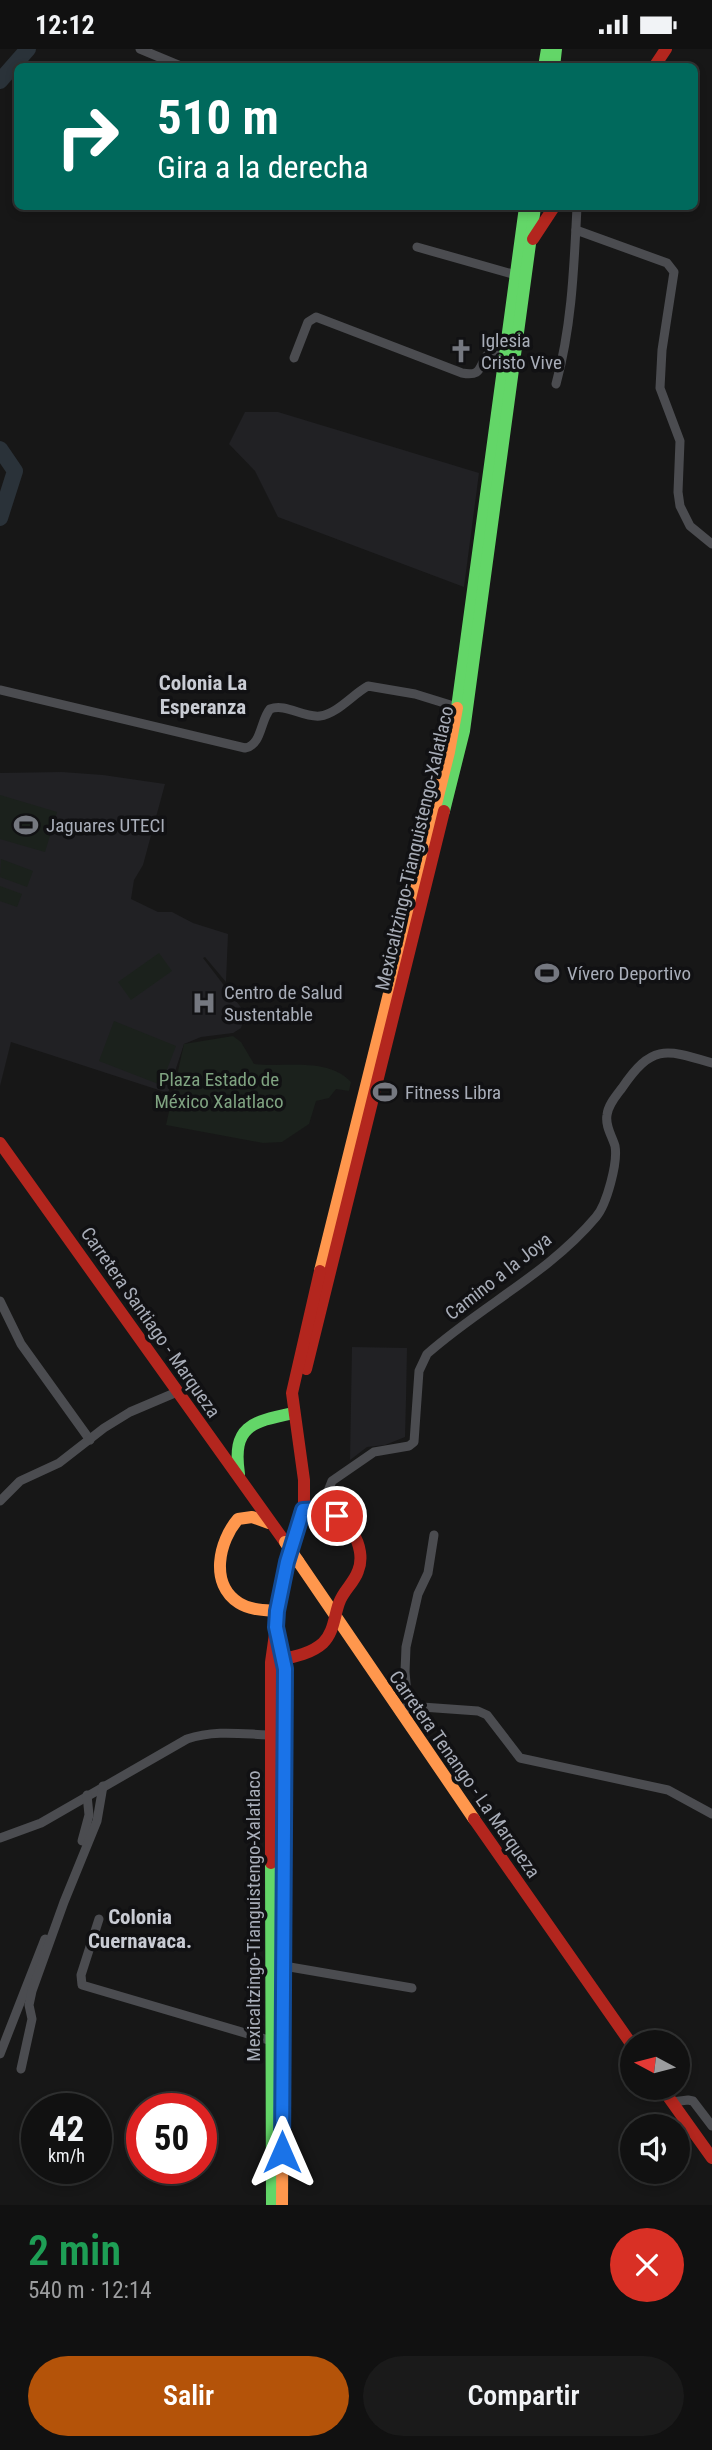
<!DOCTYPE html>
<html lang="es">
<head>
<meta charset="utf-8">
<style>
  body { margin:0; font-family:"Roboto Condensed",sans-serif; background:#1a1a1a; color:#f1f3f6; height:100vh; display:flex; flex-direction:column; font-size:26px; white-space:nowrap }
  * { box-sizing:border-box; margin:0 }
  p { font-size:23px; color:#9c9d9f }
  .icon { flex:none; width:38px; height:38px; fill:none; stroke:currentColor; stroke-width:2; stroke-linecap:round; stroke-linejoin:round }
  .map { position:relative; height:2156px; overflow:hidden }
  .side { display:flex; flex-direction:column; background:#111; flex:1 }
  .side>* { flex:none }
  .hud { position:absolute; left:14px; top:14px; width:684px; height:147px; border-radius:10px; box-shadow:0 4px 10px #0003,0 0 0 2px #303131; background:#00695c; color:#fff; overflow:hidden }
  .needle { width:46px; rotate:277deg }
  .controls { position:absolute; left:620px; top:1981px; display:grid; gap:14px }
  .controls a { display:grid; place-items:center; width:70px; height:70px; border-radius:50%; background:#111; box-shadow:0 4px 10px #0003,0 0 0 2px #303131; font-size:35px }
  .speed { position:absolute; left:21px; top:2044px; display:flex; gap:14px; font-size:35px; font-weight:700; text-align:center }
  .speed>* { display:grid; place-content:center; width:91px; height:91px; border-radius:50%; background:#111; box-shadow:0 4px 10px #0003,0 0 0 2px #303131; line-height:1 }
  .speed small { font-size:18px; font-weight:400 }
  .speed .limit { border:10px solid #d22; background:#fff; color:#111 }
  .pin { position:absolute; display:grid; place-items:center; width:60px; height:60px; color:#fff; margin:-30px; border:4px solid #fff; border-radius:50%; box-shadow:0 2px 7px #0007 }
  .me { position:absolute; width:77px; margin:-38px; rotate:0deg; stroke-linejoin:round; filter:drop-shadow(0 0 5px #0008) }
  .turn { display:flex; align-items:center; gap:24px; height:147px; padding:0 28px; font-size:32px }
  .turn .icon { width:91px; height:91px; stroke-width:2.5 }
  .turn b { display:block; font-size:49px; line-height:60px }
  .round { display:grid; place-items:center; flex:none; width:74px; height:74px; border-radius:37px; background:#1a1a1a }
  .head { display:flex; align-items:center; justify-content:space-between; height:119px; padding:0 28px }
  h1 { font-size:42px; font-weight:600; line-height:52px; color:#1e9e55 }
  .cta { display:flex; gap:14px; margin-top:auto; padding:14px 28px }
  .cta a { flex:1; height:80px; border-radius:42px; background:#b45309; color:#fff; font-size:28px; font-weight:600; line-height:80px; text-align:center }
  .cta a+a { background:#1a1a1a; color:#f1f3f6 }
  .status { display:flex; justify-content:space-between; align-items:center; height:49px; padding:0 35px; background:#111; direction:ltr }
  .status svg { height:19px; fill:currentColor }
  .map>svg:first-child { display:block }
</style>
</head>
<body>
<div class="status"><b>12:12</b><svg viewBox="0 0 49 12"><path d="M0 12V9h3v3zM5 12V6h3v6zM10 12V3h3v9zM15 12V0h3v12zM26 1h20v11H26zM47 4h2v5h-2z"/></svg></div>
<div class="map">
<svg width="712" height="2156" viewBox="0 0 712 2156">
  <rect width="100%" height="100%" fill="#171717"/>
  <g fill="#212124">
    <polygon points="245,363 278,363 479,424 464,538 278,468 255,422 229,395"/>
    <polygon points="62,723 103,726 165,735 143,816 134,831 131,850 158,863 172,863 193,874 228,885 226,933 205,908 203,909 246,965 241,979 233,984 201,988 184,995 168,1044 11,993 0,1037 0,724"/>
    <polygon points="352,1298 407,1299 406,1351 405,1388 385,1396 367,1398 350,1411"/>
  </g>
  <g fill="#1b211c">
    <polygon points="0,746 57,763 45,803 0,790"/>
    <polygon points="1,810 33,822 27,838 0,828"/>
    <polygon points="0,837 22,845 17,858 0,852"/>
    <polygon points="159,904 172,922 131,951 118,933"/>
    <polygon points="114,972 176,997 161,1036 99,1012"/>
    <path d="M233,987L241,993L254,1015C286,1019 327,1008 351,1033L349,1042L336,1040L329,1049L316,1052L309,1075L282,1093L263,1094L166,1076L184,995Z"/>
  </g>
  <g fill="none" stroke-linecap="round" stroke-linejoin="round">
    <g stroke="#2a3239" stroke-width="16">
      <polyline points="0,32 28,0"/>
      <polyline points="0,400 15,422 0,469"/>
    </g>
    <g stroke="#4b4c50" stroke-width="9">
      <polyline points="140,0 183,18"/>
      <polyline points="576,181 667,214 674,223 662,301 660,339 680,392 678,443 680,457 690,477 712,495"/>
      <polyline points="417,198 516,226"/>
      <path d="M294,309L308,273L316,268L462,324C483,328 478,317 488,305L505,307"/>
      <path d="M556,335C572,277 574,217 577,158"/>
      <path d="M0,641L245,699C262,696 260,672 270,660C286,654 303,669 320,667C337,665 353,645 368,637L415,645L457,658"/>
      <polyline points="0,1252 21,1295 90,1391"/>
      <polyline points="0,1452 20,1432 59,1414 104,1379 130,1363 177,1343"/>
      <path d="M321,1460L332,1432L374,1403L409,1397L414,1393L419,1322L427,1305C481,1257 549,1224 596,1168C607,1155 618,1113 615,1097C612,1087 605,1077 607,1066C608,1056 616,1047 622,1039C652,995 665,1000 712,1014"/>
      <polyline points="408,1657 405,1623 406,1598 418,1545 428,1524 434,1486"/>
      <polyline points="400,1664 408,1657 478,1662 487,1666 520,1709 668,1741 712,1765"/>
      <path d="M0,1789L41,1774L187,1690C220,1679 251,1687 285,1686"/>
      <polyline points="82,1792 89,1766 87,1746"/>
      <polyline points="99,1870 81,1926 82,1936 272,1992"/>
      <polyline points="284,1917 412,1939"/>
      <polyline points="0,2005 45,1890"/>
      <polyline points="21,2020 32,1970 29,1956 32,1942 64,1853 97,1772 103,1737"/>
      <polyline points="672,2053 688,2051 693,2052 712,2077"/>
    </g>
    <g stroke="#63d668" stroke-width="12">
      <polyline points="544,18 547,0"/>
      <polyline points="554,18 556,0"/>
      <polyline points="457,659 525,158"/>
      <polyline points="444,762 464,682 535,158"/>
      <path d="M239,1425C232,1377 251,1373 293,1364"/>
      <polyline points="271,1814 272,2156"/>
    </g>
    <g stroke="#ff974d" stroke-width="12">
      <polyline points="320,1222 449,703 457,659"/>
      <path d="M269,1474L252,1468L238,1470C219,1492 209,1535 239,1554C250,1561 264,1561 277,1562"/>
      <polyline points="298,1512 474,1770"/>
      <polyline points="277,1583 285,1620 282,2156"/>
    </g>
    <g stroke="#b3261e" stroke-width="12">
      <polyline points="654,18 666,0"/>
      <polyline points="533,190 554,158"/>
      <polyline points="0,1094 285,1493"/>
      <polyline points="306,1320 444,762"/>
      <path d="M278,1611C293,1608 311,1605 323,1594C334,1583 334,1568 339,1554C343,1542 354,1534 358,1522C368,1498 346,1463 320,1460C315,1459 309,1461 304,1461"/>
      <polyline points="474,1770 632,1996"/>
      <polyline points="271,1814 271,1613 283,1528 304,1461 304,1431 292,1344 320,1222"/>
      <polyline points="662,2039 712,2109"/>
    </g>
    <polyline stroke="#ff974d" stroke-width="12" points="285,1493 298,1512"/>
  </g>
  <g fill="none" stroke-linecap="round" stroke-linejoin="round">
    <g stroke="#114b97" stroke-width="18">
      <polyline id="route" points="282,2103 285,1620 276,1578 277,1562 287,1513 303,1461 321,1460 337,1467"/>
    </g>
    <use href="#route" stroke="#1a73e8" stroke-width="12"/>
  </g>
  <defs>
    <g id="church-bare" transform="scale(1.89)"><path d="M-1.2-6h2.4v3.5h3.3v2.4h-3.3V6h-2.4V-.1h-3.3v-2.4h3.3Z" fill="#757880" stroke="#111113" stroke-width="2.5" paint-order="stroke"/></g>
    <g id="stadium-bare" transform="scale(1.89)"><path d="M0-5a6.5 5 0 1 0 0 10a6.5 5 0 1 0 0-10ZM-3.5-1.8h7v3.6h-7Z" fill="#757880" stroke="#111113" stroke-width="2.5" paint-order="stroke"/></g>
    <g id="hospital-bare" transform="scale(1.89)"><path d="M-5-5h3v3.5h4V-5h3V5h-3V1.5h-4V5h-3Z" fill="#757880" stroke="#111113" stroke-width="2.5" paint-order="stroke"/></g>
  </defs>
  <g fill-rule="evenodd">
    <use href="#church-bare" x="461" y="302"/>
    <use href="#stadium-bare" x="26" y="776"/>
    <use href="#stadium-bare" x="547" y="924"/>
    <use href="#hospital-bare" x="204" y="954"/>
    <use href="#stadium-bare" x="385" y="1043"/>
  </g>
  <g text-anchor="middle" stroke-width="7" stroke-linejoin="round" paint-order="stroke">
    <g font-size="19" fill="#a8adb8" stroke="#111113" text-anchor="start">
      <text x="481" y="298">Iglesia<tspan x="481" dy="22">Cristo Vive</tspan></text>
      <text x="46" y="783">Jaguares UTECI</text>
      <text x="567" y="931">Vívero Deportivo</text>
      <text x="224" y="950">Centro de Salud<tspan x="224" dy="22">Sustentable</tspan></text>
      <text x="405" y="1050">Fitness Libra</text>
    </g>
    <g font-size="19" fill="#a8adb8" stroke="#111113">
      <text transform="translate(414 799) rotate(-77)" y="7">Mexicaltzingo-Tianguistengo-Xalatlaco</text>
      <text transform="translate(498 1227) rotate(-38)" y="7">Camino a la Joya</text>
      <text transform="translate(151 1273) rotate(55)" y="7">Carretera Santiago - Marqueza</text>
      <text transform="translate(465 1725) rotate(55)" y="7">Carretera Tenango - La Marqueza</text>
      <text transform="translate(253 1867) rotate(-90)" y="7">Mexicaltzingo-Tianguistengo-Xalatlaco</text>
    </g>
    <g font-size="19" fill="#7fa381" stroke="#111113">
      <text x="219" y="1037">Plaza Estado de<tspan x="219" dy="22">México Xalatlaco</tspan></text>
    </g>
    <g font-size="21" font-weight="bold" fill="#c9ccd4" stroke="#111113">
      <text x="203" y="641">Colonia La<tspan x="203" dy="24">Esperanza</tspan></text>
      <text x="140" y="1875">Colonia<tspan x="140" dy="24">Cuernavaca.</tspan></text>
    </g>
  </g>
</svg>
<div class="controls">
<a><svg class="needle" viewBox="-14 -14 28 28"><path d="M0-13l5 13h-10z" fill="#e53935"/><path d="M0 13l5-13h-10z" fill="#9c9d9f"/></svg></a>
<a><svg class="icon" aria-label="sound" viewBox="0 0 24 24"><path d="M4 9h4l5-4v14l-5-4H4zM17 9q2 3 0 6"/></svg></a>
</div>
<div class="speed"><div>42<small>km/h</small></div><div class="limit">50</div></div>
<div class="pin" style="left:337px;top:1467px;background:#d93025"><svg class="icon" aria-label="arrive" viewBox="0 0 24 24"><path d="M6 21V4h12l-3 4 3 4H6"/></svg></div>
<svg class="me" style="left:282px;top:2103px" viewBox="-20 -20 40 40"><path d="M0-17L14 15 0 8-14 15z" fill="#1a73e8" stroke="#fff" stroke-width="4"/></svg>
<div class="hud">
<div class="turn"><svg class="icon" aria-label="right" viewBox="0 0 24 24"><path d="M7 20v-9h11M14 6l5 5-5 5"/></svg><div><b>510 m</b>Gira a la derecha</div></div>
</div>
</div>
<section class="side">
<div class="head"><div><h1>2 min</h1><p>540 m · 12:14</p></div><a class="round" style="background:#d93025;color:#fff"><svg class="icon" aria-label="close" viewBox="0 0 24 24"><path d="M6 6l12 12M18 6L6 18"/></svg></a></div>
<div class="cta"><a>Salir</a><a>Compartir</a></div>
</section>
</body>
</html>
